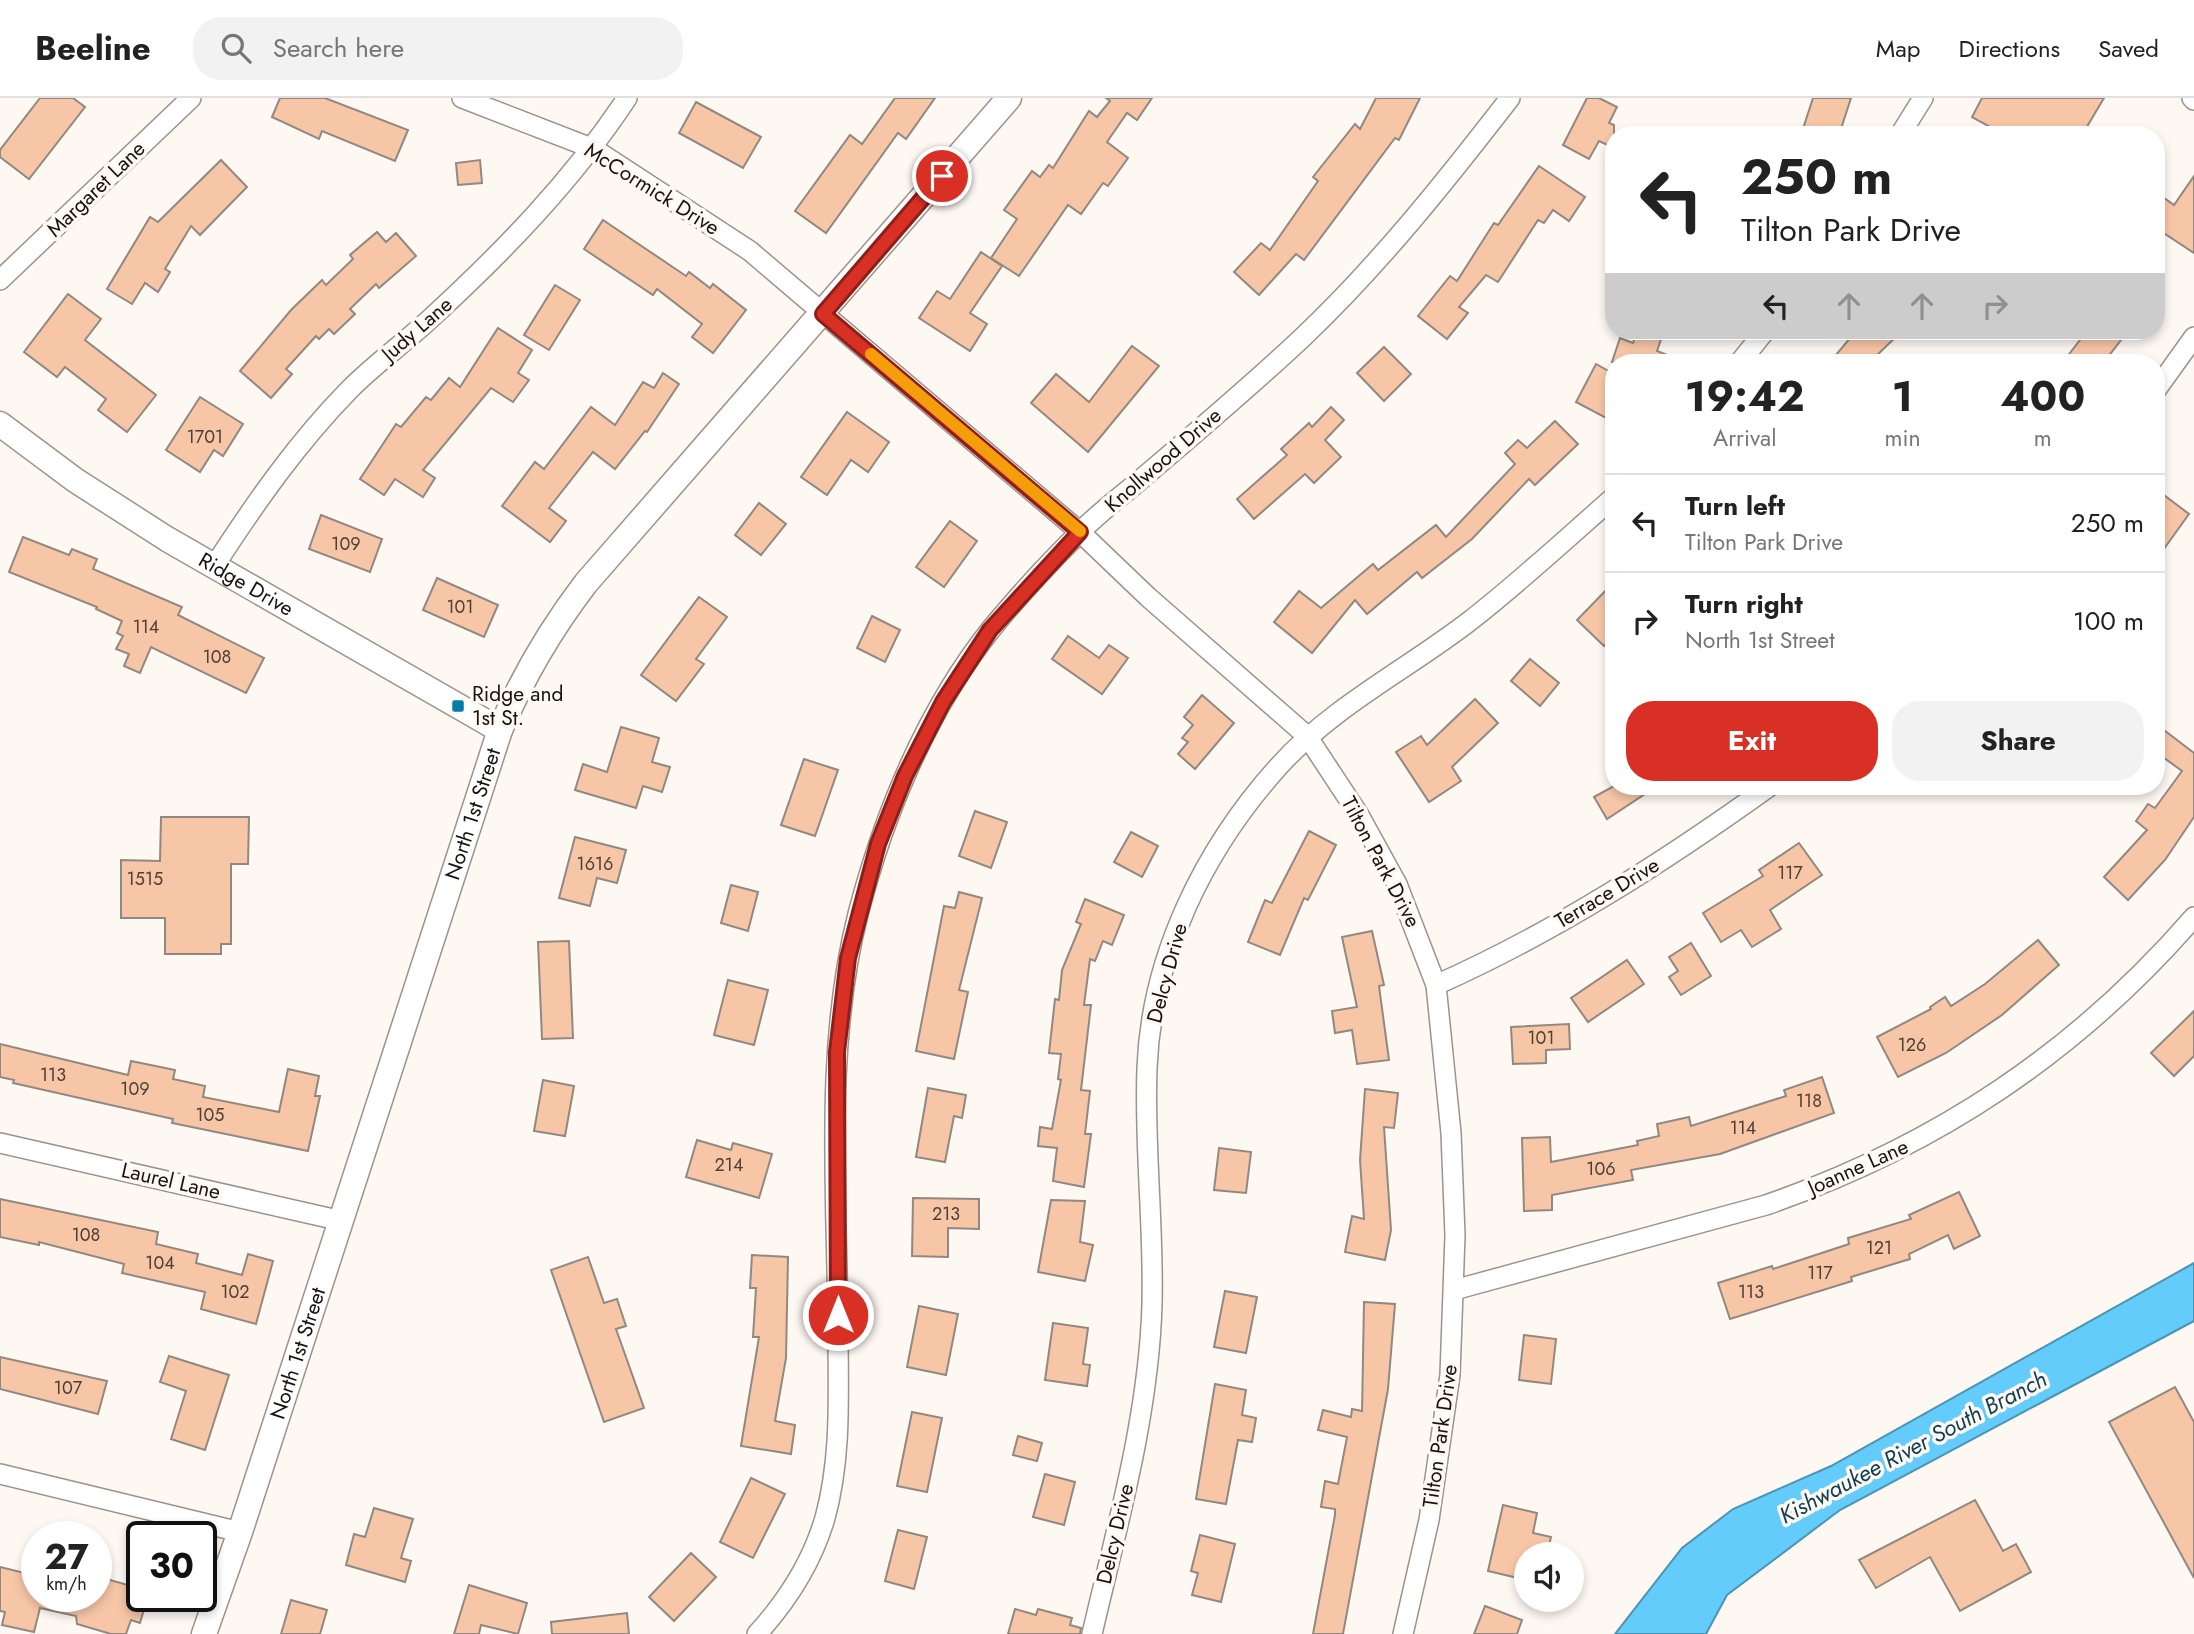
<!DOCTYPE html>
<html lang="en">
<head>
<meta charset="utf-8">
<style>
  body { margin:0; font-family:Jost,sans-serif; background:#f2f2f2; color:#222; height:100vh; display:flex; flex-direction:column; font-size:26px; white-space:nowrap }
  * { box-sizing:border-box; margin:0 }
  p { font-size:23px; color:#767676 }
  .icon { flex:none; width:38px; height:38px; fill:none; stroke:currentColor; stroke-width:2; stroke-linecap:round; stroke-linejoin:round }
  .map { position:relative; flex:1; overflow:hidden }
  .side { position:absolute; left:1605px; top:256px; width:560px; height:441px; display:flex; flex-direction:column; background:#fff; border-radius:28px; box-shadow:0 4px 10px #0003 }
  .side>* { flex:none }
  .top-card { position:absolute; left:1605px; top:28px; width:560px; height:214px; border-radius:28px; box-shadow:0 4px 10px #0003; background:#fff; color:#222; overflow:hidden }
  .buttons { position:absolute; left:1514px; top:1444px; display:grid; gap:14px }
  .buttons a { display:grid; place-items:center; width:70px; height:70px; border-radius:50%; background:#fff; box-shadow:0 4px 10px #0003; font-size:35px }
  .speed { position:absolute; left:21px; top:1423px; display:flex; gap:14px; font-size:35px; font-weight:700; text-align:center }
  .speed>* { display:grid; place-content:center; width:91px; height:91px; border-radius:50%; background:#fff; box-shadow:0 4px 10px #0003; line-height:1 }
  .speed small { font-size:18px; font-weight:400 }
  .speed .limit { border:4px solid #111; border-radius:10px; background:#fff; color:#111 }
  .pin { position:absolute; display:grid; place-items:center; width:60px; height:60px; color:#fff; margin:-30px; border:4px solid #fff; border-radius:50%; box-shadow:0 2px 7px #0007 }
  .me { position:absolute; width:77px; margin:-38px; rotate:0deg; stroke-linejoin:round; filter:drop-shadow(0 0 5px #0008) }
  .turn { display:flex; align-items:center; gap:24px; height:147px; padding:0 21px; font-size:32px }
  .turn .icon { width:91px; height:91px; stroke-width:2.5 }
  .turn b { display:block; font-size:49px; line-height:60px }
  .lanes { display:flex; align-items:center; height:66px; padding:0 21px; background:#0003; justify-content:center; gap:35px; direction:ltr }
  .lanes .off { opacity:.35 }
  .eta { display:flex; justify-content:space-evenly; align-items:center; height:119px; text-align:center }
  .eta b { font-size:42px; font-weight:700; line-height:49px }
  .button { display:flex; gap:14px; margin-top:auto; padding:14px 21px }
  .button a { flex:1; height:80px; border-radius:28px; background:#d93025; color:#fff; font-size:28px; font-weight:700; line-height:80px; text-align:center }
  .button a+a { background:#f2f2f2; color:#222 }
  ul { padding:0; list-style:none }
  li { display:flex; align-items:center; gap:21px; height:98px; padding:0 21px; border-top:2px solid #e0e0e0 }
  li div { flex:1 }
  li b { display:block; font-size:26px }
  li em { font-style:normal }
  header { display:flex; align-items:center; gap:42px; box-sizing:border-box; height:98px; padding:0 35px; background:#fff; border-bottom:2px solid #e0e0e0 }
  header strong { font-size:33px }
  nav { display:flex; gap:38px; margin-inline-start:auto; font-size:24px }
  .search { width:490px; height:63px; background:#f2f2f2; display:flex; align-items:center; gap:18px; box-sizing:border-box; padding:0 24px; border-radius:28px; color:#767676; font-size:26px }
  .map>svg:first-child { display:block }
</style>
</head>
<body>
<header>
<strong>Beeline</strong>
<div class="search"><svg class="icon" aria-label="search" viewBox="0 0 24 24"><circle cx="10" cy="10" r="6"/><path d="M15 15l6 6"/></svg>Search here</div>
<nav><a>Map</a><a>Directions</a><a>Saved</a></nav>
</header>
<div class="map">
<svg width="2194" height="1536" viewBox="0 0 2194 1536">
  <rect width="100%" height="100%" fill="#fef8f3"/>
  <polygon fill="#63ccfa" stroke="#4c94b4" stroke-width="2" points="2194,1165 2194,1223 1840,1412 1727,1497 1706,1536 1615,1536 1682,1450 1733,1411 1831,1368"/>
  <g fill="#f7c6a7" stroke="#928882" stroke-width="2">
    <polygon points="40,0 73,0 85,9 29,81 0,59 0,52"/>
    <polygon points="280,0 325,0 408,32 395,63 322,33 319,41 272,19"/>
    <polygon points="895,0 935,0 906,41 898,35 826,135 795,113 850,37 862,46"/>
    <polygon points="1106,0 1152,0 1137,22 1127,15 1107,44 1128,60 1108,88 1103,85 1081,116 1068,107 1019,178 991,160 1017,121 1004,112 1032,73 1040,79 1049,67 1053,70 1089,13 1097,19 1110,3"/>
    <polygon points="1376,0 1420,0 1399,42 1395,40 1304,162 1296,156 1259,197 1234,174 1261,145 1270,152 1318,83 1313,79 1355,26 1360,31"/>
    <polygon points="1587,0 1599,0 1617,9 1609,25 1614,27 1614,50 1599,43 1589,61 1563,47"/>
    <polygon points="1813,0 1851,0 1839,37 1801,37"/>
    <polygon points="1982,0 2104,0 2082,37 1986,37 1990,29 1972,19"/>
    <polygon points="696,4 761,39 743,70 679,35"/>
    <polygon points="221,62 247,89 200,137 191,128 165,171 170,174 158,194 145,185 132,206 107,191 150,119 158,124"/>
    <polygon points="480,62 482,85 458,87 456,65"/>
    <polygon points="1539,68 1585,99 1569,123 1553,112 1544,125 1538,122 1498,184 1486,177 1459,209 1468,215 1447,241 1418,218 1450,178 1457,183 1494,125 1498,127"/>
    <polygon points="2194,78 2194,155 2156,130 2156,94 2174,107"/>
    <polygon points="603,122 686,178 689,174 710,190 713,186 746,212 713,255 692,239 702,226 657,191 653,197 584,151"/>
    <polygon points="377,134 386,144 396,135 416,158 379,190 376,186 350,211 355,216 334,236 329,231 319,241 316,238 286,271 292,276 271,300 240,273 291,212 322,182 326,187 353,161 350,157"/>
    <polygon points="981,154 1002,168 970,215 987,226 970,253 919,220 937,193 950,201"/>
    <polygon points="555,187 580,202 549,252 524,237"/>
    <polygon points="68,196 101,221 85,242 156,297 127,334 98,312 106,301 65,269 57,279 24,254"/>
    <polygon points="498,230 532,252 518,275 529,282 513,304 491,290 423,372 435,380 423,399 395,381 384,397 360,381 396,326 401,329 426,299 431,302 449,280 460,289"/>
    <polygon points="1637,233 1664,233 1657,253 1680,262 1680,264 1612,264 1620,240 1633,245"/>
    <polygon points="1856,233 1902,233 1870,264 1830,264"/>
    <polygon points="2087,233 2128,233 2104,264 2063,264"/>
    <polygon points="1132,248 1159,268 1088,354 1031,305 1056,276 1089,304"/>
    <polygon points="1384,249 1411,276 1384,303 1357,275"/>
    <polygon points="1596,266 1614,276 1614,311 1608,321 1576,304"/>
    <polygon points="663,275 679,286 647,334 645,333 615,371 593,354 549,410 566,423 550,444 502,408 535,364 544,371 591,309 615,327 643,284 654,290"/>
    <polygon points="200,299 243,326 223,358 214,352 200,374 166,352"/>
    <polygon points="1331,309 1344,322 1325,342 1341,359 1314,385 1305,376 1254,421 1237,401 1287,357 1281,351 1309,325 1312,329"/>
    <polygon points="847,314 889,344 868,374 851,362 827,397 801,379"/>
    <polygon points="1555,323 1578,346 1535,387 1529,381 1472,441 1422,480 1417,474 1367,516 1355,502 1312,555 1274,524 1299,493 1321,510 1373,466 1378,472 1436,427 1446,439 1515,366 1505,355 1518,342 1527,350"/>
    <polygon points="2156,391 2189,416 2156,462"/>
    <polygon points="759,405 786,426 761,457 735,437"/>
    <polygon points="321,417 382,441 370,474 309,451"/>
    <polygon points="950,423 977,443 944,489 916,469"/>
    <polygon points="23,439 69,457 72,451 97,461 93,471 182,509 178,517 264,560 246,595 151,549 140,575 124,568 129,556 116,551 123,538 117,535 122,523 96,511 97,509 9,474"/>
    <polygon points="437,480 498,507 484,539 423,512"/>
    <polygon points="1614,484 1614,538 1604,548 1577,522"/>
    <polygon points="699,499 727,519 696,561 704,566 676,603 641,577"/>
    <polygon points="872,518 900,532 885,564 857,550"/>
    <polygon points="1068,538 1099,560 1109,547 1128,560 1102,596 1052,561"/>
    <polygon points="1530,561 1559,585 1540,608 1511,583"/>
    <polygon points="1202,597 1234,625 1195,671 1178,656 1188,644 1182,640 1193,627 1184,619"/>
    <polygon points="1475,601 1498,625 1452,669 1461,683 1429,704 1396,654 1421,638 1427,647"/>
    <polygon points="2156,626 2194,655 2194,719 2165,762 2128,802 2104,779 2147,732 2136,723 2148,706 2155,710 2182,673 2156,654"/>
    <polygon points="621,629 659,640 652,664 670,669 662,694 643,688 636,710 575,692 583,666 607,674"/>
    <polygon points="804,661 838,672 815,738 781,727"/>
    <polygon points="1614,688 1657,688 1607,721 1594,699"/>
    <polygon points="975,713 1007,724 991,770 959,758"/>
    <polygon points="161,719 249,719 248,766 231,766 231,846 221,846 221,856 165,856 165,820 121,820 121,762 160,763"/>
    <polygon points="1309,733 1336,747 1308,802 1304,800 1280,857 1248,844 1265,802 1272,805"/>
    <polygon points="1131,734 1158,748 1142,779 1114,764"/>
    <polygon points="575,739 626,752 617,785 597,780 590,808 559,800"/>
    <polygon points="1799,745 1822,777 1770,812 1781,831 1752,849 1741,832 1721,844 1703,815 1763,778 1759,772"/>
    <polygon points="731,787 758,794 748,833 721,825"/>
    <polygon points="959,794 982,800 959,892 968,894 954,961 916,953 944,808 955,810"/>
    <polygon points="1085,801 1124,817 1112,847 1103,843 1095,863 1090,861 1084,907 1091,907 1081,992 1090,993 1085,1036 1091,1036 1084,1089 1053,1083 1057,1050 1038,1048 1040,1029 1052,1031 1061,982 1058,981 1061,956 1049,955 1055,901 1059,902 1062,872 1081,826 1076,824"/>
    <polygon points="1372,833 1384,887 1379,888 1389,962 1357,966 1352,932 1335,935 1332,913 1357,909 1342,839"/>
    <polygon points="2038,842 2059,867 2002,917 1946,955 1898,979 1877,939 1931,911 1930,909 1945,899 1951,908 1985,886"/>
    <polygon points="569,843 573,940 542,941 538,844"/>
    <polygon points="1691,845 1711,878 1681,897 1669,879 1678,873 1669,859"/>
    <polygon points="1627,862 1644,886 1588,924 1571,900"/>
    <polygon points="728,882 768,892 754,947 714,937"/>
    <polygon points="2194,913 2194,958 2174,978 2151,955"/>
    <polygon points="1569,926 1570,951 1546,952 1546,965 1513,966 1511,929"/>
    <polygon points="0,946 128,977 131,963 175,972 173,981 205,988 203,999 279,1014 288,971 319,978 315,998 320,998 308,1053 172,1025 173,1021 13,985 14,982 0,979"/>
    <polygon points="1822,979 1834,1015 1720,1056 1631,1072 1633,1082 1552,1097 1552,1112 1524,1113 1522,1040 1550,1039 1551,1064 1638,1047 1637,1043 1659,1038 1657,1026 1689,1019 1691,1028 1786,998 1784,992"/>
    <polygon points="543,982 574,988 565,1038 534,1033"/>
    <polygon points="928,990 966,997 962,1020 954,1018 945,1064 916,1059"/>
    <polygon points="1365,991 1398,995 1394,1030 1384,1029 1391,1132 1385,1162 1345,1154 1352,1118 1364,1121 1360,1062"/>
    <polygon points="697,1042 731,1052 733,1045 772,1056 759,1100 686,1079"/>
    <polygon points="1219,1050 1251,1054 1246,1095 1214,1092"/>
    <polygon points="1959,1094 1980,1138 1954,1151 1948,1137 1909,1156 1910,1161 1851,1179 1852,1183 1730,1221 1718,1185 1772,1168 1773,1171 1849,1146 1848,1140 1911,1121 1909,1117"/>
    <polygon points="913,1100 979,1101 979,1131 948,1130 948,1159 912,1158"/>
    <polygon points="0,1101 158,1134 156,1146 198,1156 196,1165 242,1177 248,1156 273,1163 256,1226 201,1211 205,1194 122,1175 124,1166 39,1144 39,1147 0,1139"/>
    <polygon points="1051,1102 1085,1103 1080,1144 1093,1147 1085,1183 1038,1174"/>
    <polygon points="752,1157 788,1159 786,1260 775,1323 795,1327 791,1356 741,1348 759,1239 753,1239 756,1190 750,1190"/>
    <polygon points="588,1159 604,1205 617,1201 626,1228 616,1231 644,1310 604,1324 551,1172"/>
    <polygon points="1225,1193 1257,1199 1246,1255 1214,1249"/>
    <polygon points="1364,1204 1395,1206 1388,1291 1343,1536 1313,1536 1335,1417 1335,1411 1321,1409 1325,1383 1338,1386 1347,1339 1318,1332 1323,1312 1351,1319 1352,1311 1362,1313"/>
    <polygon points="919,1208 958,1216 946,1277 907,1269"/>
    <polygon points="1053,1225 1088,1230 1083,1266 1090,1267 1087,1288 1045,1282"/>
    <polygon points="1524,1237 1556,1241 1551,1286 1519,1282"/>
    <polygon points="169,1258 229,1277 205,1352 171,1341 186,1293 160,1284"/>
    <polygon points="0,1259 107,1283 98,1316 0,1291"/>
    <polygon points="1215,1286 1246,1292 1242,1317 1256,1320 1252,1344 1238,1342 1226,1406 1196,1401"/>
    <polygon points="2175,1289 2194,1324 2194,1480 2109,1324"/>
    <polygon points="912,1314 942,1320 927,1394 897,1388"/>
    <polygon points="1018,1338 1042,1345 1037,1363 1013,1357"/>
    <polygon points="1045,1376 1075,1384 1064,1427 1033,1419"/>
    <polygon points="751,1380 785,1396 753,1460 720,1444"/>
    <polygon points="1975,1402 2003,1453 2016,1446 2031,1474 1960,1513 1930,1459 1876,1490 1859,1462"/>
    <polygon points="1503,1407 1537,1415 1533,1435 1551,1439 1547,1456 1526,1456 1522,1481 1488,1473"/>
    <polygon points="374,1410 413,1421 401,1460 411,1463 405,1484 346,1467 354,1436 365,1439"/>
    <polygon points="898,1432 927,1439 914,1491 885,1483"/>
    <polygon points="1200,1437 1235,1446 1221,1504 1192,1497 1198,1475 1191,1473"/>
    <polygon points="691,1455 716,1479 674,1523 649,1499"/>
    <polygon points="0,1469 37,1478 37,1498 96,1498 96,1478 142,1491 142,1498 148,1498 140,1525 131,1522 126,1536 111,1536 77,1526 76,1518 40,1510 34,1534 2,1527 5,1514 0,1513"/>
    <polygon points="469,1487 527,1505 518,1536 481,1527 479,1536 454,1536"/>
    <polygon points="291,1502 327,1512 320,1536 281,1536"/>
    <polygon points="1485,1508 1522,1522 1517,1536 1474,1536"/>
    <polygon points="1015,1511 1036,1517 1038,1511 1072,1520 1070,1527 1081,1530 1080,1536 1008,1536"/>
    <polygon points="627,1515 629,1536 552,1536 551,1524"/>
  </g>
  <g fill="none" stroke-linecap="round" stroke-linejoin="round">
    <g stroke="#9d928c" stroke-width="22">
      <g id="minor">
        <polyline points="462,0 594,51 750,153 1080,434 1148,499 1307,638 1359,717 1397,786 1436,887 1451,1035 1455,1137 1450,1277 1429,1422 1403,1536"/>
        <polyline points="2192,0 2194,2"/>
        <polyline points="1900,37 1923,0"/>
        <polyline points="0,182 191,0"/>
        <polyline points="1740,264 1765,233"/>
        <polyline points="2156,292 2194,239"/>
        <path d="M215,467C256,404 297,345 350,291C375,266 404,245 430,221C503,154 573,82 627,0"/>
        <path d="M1436,887C1555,834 1664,764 1770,688"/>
        <polyline points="0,1045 342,1123"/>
        <path d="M1454,1192L1766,1107C1936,1048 2076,955 2194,819"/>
        <polyline points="0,1376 240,1434"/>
        <path d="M757,1536C788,1502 812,1464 825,1420C842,1358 838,1294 838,1231C837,1094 824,950 858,816C884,716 927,611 992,530C1018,498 1048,466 1077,437C1098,415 1123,397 1146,377C1199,332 1252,287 1302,240C1379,167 1445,84 1510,0"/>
        <path d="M1092,1536C1117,1428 1149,1317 1152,1206C1154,1127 1144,1049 1147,970C1151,858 1205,750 1279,668C1333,608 1408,571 1471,522C1521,483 1567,440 1614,399"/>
      </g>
    </g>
    <g stroke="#9d928c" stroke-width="27">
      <g id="tertiary">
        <path id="s1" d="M0,326L75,382L167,441L500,632"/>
        <path id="s2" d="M204,1536L240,1434L500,632C523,578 550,532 586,485L1009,0"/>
      </g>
    </g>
    <use href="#minor" stroke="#fff" stroke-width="19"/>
    <use href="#tertiary" stroke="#fff" stroke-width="24"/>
  </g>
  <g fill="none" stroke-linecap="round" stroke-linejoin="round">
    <g stroke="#8d1f18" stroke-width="18">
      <polyline id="route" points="838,1217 837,954 848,860 878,746 905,678 943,604 990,532 1080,434 823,216 942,78"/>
    </g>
    <use href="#route" stroke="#d93025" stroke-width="12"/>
    <polyline stroke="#f59e0b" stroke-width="12" points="871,256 1080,433"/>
  </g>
  <rect fill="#057da4" stroke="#fef8f3" stroke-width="2.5" x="451" y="601" width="14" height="14" rx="3.5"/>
  <g text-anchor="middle" stroke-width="7" stroke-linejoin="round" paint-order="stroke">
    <g font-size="18" fill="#4f4036">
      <text x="205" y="345">1701</text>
      <text x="346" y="452">109</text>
      <text x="460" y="515">101</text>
      <text x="146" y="535">114</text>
      <text x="217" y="565">108</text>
      <text x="595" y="772">1616</text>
      <text x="1790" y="781">117</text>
      <text x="145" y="787">1515</text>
      <text x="1541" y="946">101</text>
      <text x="1912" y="953">126</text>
      <text x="53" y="983">113</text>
      <text x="135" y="997">109</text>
      <text x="1809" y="1009">118</text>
      <text x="210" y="1023">105</text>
      <text x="1743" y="1036">114</text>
      <text x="729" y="1073">214</text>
      <text x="1601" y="1077">106</text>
      <text x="946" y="1122">213</text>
      <text x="86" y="1143">108</text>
      <text x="1879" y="1156">121</text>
      <text x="160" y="1171">104</text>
      <text x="1820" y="1181">117</text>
      <text x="235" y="1200">102</text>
      <text x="1751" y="1200">113</text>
      <text x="68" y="1296">107</text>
    </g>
    <g font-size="21" fill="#171311" stroke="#fef8f3">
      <text transform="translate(96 91) rotate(-44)" y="7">Margaret Lane</text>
      <text transform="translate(652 91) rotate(32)" y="7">McCormick Drive</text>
      <text transform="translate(417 231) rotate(-41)" y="7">Judy Lane</text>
      <text transform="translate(1163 362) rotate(-41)" y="7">Knollwood Drive</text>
      <text dy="7" stroke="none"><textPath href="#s1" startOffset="294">Ridge Drive</textPath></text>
      <text dy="7" stroke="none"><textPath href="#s2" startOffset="863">North 1st Street</textPath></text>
      <text transform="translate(1381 764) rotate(62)" y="7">Tilton Park Drive</text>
      <text transform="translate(1607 795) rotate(-31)" y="7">Terrace Drive</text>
      <text transform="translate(1167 875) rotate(-75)" y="7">Delcy Drive</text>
      <text transform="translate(1858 1069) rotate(-24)" y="7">Joanne Lane</text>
      <text transform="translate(171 1083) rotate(13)" y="7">Laurel Lane</text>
      <text dy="7" stroke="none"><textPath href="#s2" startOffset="296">North 1st Street</textPath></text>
      <text transform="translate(1440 1338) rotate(-82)" y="7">Tilton Park Drive</text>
      <text transform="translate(1115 1436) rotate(-77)" y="7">Delcy Drive</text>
    </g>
    <g font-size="21" fill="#171311" stroke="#fef8f3" text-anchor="start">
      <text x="472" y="603">Ridge and<tspan x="472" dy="24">1st St.</tspan></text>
    </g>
    <g font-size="23" font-style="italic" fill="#103f52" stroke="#fef8f3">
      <text transform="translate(1913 1349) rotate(-28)" y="8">Kishwaukee River South Branch</text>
    </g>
  </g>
</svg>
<div class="buttons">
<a><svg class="icon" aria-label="sound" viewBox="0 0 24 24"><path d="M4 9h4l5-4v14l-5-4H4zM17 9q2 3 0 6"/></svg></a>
</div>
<div class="speed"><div>27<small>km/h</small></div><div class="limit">30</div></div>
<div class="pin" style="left:942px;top:78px;background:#d93025"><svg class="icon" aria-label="arrive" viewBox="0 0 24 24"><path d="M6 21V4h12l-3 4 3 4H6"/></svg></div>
<svg class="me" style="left:838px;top:1217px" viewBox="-20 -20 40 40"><circle r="17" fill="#d93025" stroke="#fff" stroke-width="3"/><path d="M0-11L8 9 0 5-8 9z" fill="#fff"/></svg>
<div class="top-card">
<div class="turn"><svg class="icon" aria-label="left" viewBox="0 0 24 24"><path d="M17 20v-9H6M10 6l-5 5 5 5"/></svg><div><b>250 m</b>Tilton Park Drive</div></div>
<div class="lanes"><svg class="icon" aria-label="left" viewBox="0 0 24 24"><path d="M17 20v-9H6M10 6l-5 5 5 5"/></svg><svg class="icon off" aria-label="ahead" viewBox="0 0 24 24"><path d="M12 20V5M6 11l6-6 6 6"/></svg><svg class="icon off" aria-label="ahead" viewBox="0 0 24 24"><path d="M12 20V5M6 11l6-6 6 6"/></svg><svg class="icon off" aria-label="right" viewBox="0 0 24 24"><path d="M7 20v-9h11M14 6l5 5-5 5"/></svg></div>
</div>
<section class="side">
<div class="eta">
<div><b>19:42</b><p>Arrival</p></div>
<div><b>1</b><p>min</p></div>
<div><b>400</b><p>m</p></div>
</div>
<ul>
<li><svg class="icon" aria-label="left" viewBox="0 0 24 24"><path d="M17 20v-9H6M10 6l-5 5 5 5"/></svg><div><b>Turn left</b><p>Tilton Park Drive</p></div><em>250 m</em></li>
<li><svg class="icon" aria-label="right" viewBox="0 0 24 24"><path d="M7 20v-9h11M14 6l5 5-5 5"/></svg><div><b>Turn right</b><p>North 1st Street</p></div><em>100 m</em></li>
</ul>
<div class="button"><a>Exit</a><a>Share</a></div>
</section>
</div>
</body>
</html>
